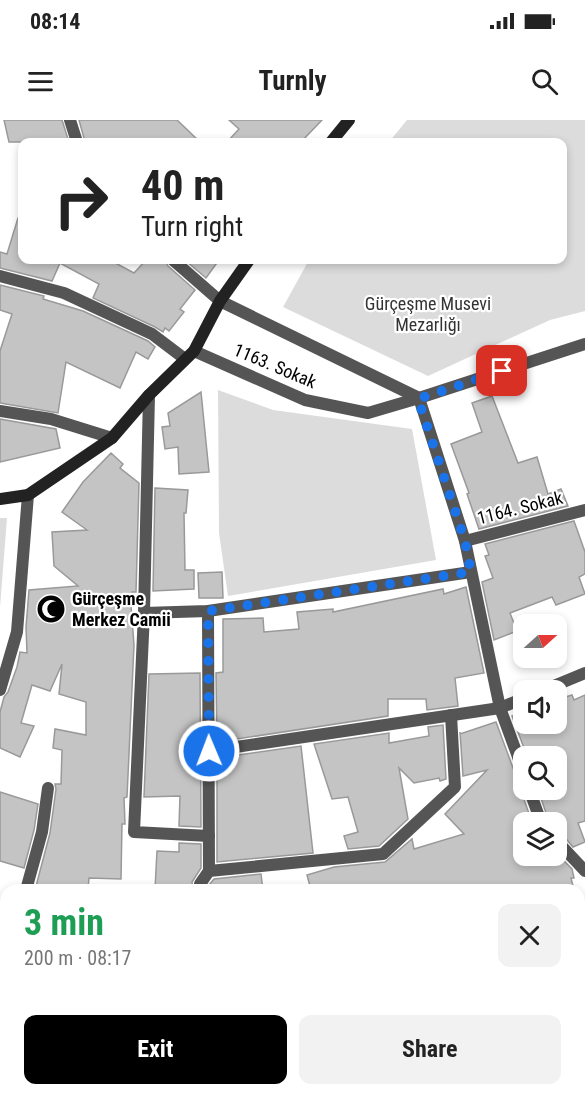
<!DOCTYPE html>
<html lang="en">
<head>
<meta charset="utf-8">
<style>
  body { margin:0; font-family:"Roboto Condensed",sans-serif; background:#f2f2f2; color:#222; height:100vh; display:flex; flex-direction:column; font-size:22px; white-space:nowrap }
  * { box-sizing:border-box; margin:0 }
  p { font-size:20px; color:#767676 }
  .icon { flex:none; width:33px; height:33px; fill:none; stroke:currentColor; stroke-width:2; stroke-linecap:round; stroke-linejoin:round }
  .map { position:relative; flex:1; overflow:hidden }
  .side { position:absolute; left:0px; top:764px; width:585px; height:212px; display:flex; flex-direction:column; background:#fff; border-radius:18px 18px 0 0; box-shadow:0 3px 9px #0003 }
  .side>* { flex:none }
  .guide { position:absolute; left:18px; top:18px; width:549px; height:126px; border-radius:12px; box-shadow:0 3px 9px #0003; background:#fff; color:#222; overflow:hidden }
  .needle { width:39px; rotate:69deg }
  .buttons { position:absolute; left:513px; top:494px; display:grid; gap:12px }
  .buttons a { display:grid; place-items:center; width:54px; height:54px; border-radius:12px; background:#fff; box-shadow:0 3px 9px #0003; font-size:30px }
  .pin { position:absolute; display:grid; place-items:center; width:51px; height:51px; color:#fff; margin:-26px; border-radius:12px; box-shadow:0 3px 9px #0006 }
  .me { position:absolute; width:66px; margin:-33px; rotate:359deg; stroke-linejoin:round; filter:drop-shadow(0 0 4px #0008) }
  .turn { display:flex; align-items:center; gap:21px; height:126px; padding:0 24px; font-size:27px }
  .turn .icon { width:78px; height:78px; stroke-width:2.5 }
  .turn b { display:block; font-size:42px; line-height:51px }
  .round { display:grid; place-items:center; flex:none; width:63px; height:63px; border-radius:12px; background:#f2f2f2 }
  .headline { display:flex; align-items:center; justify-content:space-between; height:102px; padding:0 24px }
  h1 { font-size:36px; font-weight:700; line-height:45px; color:#1e9e55 }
  .button { display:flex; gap:12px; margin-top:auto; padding:12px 24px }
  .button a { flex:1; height:69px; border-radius:12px; background:#000; color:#fff; font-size:24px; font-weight:700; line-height:69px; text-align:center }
  .button a+a { background:#f2f2f2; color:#222 }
  .status { display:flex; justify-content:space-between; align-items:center; height:42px; padding:0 30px; background:#fff; direction:ltr }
  .status svg { height:16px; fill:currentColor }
  header { display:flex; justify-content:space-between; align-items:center; height:78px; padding:0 24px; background:#fff; font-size:27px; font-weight:700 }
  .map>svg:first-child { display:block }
</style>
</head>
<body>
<div class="status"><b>08:14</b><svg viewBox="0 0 49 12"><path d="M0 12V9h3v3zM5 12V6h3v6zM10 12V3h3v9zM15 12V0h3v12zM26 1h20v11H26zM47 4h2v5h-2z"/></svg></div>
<header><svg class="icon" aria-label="menu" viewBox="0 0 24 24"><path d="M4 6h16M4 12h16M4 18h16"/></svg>Turnly<svg class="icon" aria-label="search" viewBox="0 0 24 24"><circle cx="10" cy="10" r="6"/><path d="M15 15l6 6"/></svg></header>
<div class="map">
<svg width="585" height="974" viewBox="0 0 585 974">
  <rect width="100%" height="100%" fill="#fff"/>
  <g fill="#dcdcdc">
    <polygon points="407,0 585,0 585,191 550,200 428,256 283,187 309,140 562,140 562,22 389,22"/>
    <polygon points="218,270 273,290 412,309 436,440 228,476 219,413"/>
    <polygon points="0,398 7,398 0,487"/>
  </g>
  <g fill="#c4c4c4" stroke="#999" stroke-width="1.5">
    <polygon points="4,0 62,0 69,22 9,22"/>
    <polygon points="79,0 177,0 200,22 85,22"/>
    <polygon points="229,0 322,0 301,22 227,22 239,9"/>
    <polygon points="18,98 22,98 22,140 110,140 134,153 146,140 165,140 168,146 195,170 180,189 184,192 169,211 165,208 163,212 155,207 93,178 99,164 60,143 52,161 0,148 0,132 7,134"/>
    <polygon points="185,140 219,140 206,158"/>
    <polygon points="0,165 44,176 43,179 83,191 148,221 155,227 148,239 136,232 120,268 66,242 58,293 0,283 0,231 12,194 0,190"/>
    <polygon points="201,272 209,352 179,354 178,327 165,329 162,307 170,306 168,293"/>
    <polygon points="492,276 518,343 537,337 548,374 561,369 568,386 479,409 467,374 469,373 451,324 482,312 472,283"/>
    <polygon points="0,299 56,309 60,328 0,342"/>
    <polygon points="111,333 123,344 120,348 139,363 136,472 132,472 133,485 131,486 134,525 127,677 124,678 125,704 122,704 121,759 89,758 88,770 35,770 50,713 56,669 55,664 61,664 62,630 53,628 55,609 86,615 86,582 59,574 62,544 50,571 32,565 21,603 34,606 20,637 0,628 0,592 4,577 8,572 17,547 20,532 27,533 26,507 29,470 78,466 54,446 52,412 87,410 62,392 83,362"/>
    <polygon points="155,368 188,370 186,393 184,393 185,450 194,450 194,469 153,471"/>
    <polygon points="574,401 585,432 585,454 579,457 585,474 556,485 552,477 510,493 517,511 494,520 482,462 493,458 485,436 489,435 485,424"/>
    <polygon points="222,452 223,478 199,478 198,453"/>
    <polygon points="466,467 484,553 455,558 458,586 427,590 426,579 388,579 388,596 217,622 216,553 223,552 223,499 263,498 264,512 299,509 297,492 333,489 333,492 443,469 444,474"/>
    <polygon points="200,553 201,707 179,706 180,676 144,677 149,554"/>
    <polygon points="572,575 574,580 585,575 585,701 578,703 585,722 573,727 562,714 556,712 556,702 549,702 538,669 556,669 556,636 527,636 512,596 524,592 524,603 556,603 556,580"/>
    <polygon points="496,602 516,656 524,661 521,671 532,702 524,702 524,735 556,735 556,733 572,749 574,758 571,758 574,770 311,770 307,755 334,747 385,742 412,719 414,729 464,714 445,694 487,650 463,656 460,612 460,614"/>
    <polygon points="443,605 446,659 440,661 439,658 414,663 399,648 408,699 379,726 348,729 344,716 358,712 348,677 332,679 314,624 389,613 389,623 429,616 428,607"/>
    <polygon points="301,626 313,733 217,742 217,638"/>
    <polygon points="0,672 38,684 34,710 24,748 0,741"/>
    <polygon points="179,723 201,724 201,748 192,762 193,770 155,769 157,731 179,732"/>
    <polygon points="261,754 263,770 210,770 209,765 214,759"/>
  </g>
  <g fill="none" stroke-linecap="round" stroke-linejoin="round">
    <g stroke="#555" stroke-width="12">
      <polyline points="70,0 77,22"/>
      <polyline points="173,140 220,181 419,278 465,421 500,588 524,653"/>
      <polyline points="0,156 64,173 152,214 185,239"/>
      <polyline points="194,231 305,280 368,293 419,278 585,224"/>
      <polyline points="149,275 144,493 134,712 209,716"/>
      <polyline points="0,291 51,299 112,318"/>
      <polyline points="465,421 585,390"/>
      <polyline points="208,491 209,751"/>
      <polyline points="144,493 208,491 471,452"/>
      <polyline points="544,570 585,553"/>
      <polyline points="209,631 500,588 524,578"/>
      <polyline points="529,669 541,702"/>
      <polyline points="556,720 585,751"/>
      <polyline points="26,770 42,712 48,668"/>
      <polyline points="202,770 200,764 209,751 383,734 455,667 451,595"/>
      <polyline points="579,791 585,789"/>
      <polyline points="0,795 6,790"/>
      <polyline points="579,938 585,939"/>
      <polyline points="0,967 6,966"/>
      <polyline points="260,969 262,974"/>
    </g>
    <polyline stroke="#555" stroke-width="12" points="0,570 17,512 28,375"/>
    <g stroke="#222" stroke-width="12">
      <polyline points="331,22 349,0"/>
      <polyline points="0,379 28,375 112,318 149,275 194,231 220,181 249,140"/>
    </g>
  </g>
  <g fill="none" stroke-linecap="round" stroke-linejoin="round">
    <polyline stroke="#1a73e8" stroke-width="10" stroke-dasharray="0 18" points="209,631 208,491 471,452 465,421 418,279 502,251"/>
  </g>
  <defs>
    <g id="mosque-disc" transform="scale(1.5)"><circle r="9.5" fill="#000" stroke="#fff"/><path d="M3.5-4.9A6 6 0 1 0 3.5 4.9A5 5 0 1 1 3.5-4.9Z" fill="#fff"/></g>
  </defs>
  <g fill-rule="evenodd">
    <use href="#mosque-disc" x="51" y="489"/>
  </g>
  <g text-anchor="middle" stroke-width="4.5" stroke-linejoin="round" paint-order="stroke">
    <g font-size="18" fill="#333" stroke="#fff">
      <text x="428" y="190">Gürçeşme Musevi<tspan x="428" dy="21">Mezarlığı</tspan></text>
    </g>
    <g font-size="18" fill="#000" stroke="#fff">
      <text transform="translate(275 246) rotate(23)" y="6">1163. Sokak</text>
      <text transform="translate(520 388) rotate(-14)" y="6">1164. Sokak</text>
    </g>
    <g font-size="18" font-weight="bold" fill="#000" stroke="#fff" text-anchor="start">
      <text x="72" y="485">Gürçeşme<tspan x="72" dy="21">Merkez Camii</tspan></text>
    </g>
  </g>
</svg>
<div class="buttons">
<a><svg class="needle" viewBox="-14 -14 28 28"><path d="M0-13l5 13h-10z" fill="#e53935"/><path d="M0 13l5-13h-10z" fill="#767676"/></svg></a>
<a><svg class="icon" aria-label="sound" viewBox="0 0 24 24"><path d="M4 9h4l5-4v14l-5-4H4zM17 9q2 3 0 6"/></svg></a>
<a><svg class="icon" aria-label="search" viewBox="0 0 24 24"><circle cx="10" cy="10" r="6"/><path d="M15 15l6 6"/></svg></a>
<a><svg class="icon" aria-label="layers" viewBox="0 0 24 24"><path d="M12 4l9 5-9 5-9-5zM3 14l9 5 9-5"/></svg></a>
</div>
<div class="pin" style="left:502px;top:251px;background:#d93025"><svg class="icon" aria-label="arrive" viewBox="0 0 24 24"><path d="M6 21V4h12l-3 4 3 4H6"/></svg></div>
<svg class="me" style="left:209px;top:631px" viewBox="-20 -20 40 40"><circle r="17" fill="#1a73e8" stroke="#fff" stroke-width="3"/><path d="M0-11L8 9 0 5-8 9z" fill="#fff"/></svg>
<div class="guide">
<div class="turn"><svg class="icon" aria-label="right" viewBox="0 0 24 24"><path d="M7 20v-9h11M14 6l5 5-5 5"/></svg><div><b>40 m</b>Turn right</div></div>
</div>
<section class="side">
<div class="headline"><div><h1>3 min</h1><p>200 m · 08:17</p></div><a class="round"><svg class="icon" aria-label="close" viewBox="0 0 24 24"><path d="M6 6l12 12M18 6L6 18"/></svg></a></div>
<div class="button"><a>Exit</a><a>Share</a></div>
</section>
</div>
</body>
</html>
